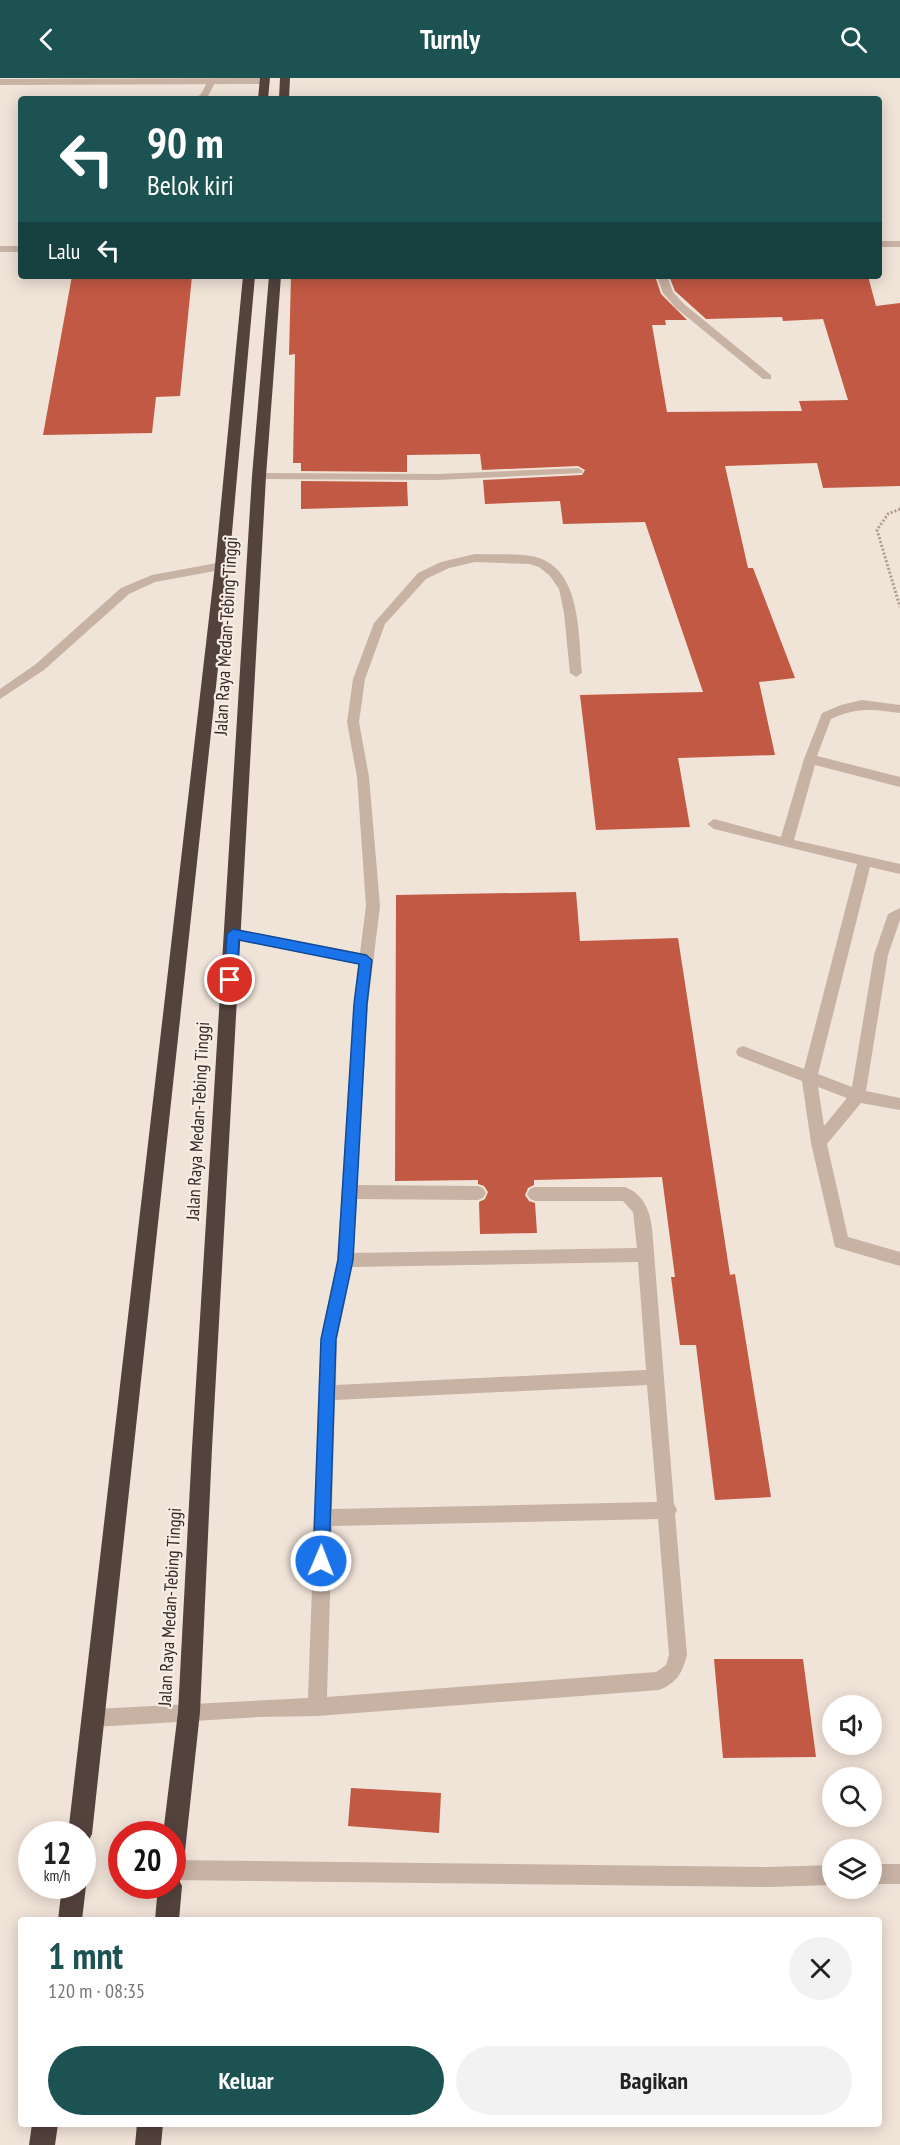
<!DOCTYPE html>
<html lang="id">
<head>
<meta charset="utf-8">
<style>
  body { margin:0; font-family:"PT Sans Narrow",sans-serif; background:#f2f2f2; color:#222; height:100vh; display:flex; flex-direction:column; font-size:22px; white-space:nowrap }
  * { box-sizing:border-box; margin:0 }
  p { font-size:20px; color:#767676 }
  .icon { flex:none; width:33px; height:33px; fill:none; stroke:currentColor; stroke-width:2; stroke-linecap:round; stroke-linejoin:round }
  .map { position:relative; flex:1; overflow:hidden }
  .side { position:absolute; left:18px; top:1839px; width:864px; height:210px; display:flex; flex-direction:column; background:#fff; border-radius:6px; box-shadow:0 3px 15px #0003 }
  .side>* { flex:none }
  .guide { position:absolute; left:18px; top:18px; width:864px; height:183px; border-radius:6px; box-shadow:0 3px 15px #0003; background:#1d5252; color:#fff; overflow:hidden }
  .tools { position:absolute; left:822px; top:1617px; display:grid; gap:12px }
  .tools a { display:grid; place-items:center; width:60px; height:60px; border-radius:50%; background:#fff; box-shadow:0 3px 15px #0003; font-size:30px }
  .speed { position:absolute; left:18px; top:1743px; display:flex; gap:12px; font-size:30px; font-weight:700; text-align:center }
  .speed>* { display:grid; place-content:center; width:78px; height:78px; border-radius:50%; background:#fff; box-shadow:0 3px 15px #0003; line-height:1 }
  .speed small { font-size:15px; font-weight:400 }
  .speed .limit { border:9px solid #d22; background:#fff; color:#111 }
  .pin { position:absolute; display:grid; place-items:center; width:51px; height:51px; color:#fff; margin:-26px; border:3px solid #fff; border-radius:50%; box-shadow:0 2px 6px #0007 }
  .me { position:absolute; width:66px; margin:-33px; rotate:1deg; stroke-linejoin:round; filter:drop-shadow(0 0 4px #0008) }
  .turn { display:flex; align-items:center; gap:21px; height:126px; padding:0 30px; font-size:27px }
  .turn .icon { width:78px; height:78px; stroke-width:2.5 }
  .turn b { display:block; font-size:42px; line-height:51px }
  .then { display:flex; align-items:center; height:57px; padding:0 30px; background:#0003; gap:12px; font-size:22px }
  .round { display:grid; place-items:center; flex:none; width:63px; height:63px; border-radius:32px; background:#f2f2f2 }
  .headline { display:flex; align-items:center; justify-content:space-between; height:102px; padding:0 30px }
  h1 { font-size:36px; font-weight:600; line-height:45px; color:#1d5252 }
  .action { display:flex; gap:12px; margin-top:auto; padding:12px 30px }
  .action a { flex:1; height:69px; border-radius:36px; background:#1d5252; color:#fff; font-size:24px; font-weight:600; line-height:69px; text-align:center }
  .action a+a { background:#f2f2f2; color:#222 }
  header { display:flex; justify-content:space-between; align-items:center; height:78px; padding:0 30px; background:#1d5252; color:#fff; font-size:27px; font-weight:600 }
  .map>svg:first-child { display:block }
</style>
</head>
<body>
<header><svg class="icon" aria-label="back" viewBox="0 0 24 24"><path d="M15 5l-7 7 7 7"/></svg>Turnly<svg class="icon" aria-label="search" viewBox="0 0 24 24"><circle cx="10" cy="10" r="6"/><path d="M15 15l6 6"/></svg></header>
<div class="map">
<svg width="900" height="2067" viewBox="0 0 900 2067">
  <rect width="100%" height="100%" fill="#f0e3d8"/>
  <g fill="#c25944">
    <polygon points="72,198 192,198 180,318 156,319 152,355 43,357"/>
    <polygon points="291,198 655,198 661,216 687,242 665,242 666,247 652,247 667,334 802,333 799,323 848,322 823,241 783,243 782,239 706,241 675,213 669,198 868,198 876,228 900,225 900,408 823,410 817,385 725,388 748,490 753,490 795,600 759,604 775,677 678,680 690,749 596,752 580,617 703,614 645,444 563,446 560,423 485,426 483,402 582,397 585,392 578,388 482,392 480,376 407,377 407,394 301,393 301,385 293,385 295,276 289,277"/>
    <polygon points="301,403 407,404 408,428 301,431"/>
    <polygon points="576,814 580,863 678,860 730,1197 735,1196 771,1419 715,1422 696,1267 680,1267 671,1199 675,1199 662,1099 534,1102 534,1107 528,1110 525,1117 529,1123 535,1125 537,1155 480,1156 479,1124 485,1121 488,1114 484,1108 478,1106 478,1102 395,1103 396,817"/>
    <polygon points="714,1581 803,1581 816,1679 723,1680"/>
    <polygon points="351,1710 441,1715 439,1755 348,1748"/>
  </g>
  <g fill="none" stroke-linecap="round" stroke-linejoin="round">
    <polyline stroke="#b39c8f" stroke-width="3" stroke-dasharray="2 2" stroke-linecap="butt" points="900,431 888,436 877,452 900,529"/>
    <g fill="#c7b2a4" fill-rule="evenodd">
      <polygon points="209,1 216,3 207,20 194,21 201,16"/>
      <polygon points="657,198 667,198 673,214 684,226 771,297 771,301 763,301 676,230 663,215"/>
      <path d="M475,476C493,477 513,475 531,478C582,487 578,555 582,595L576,599L570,595L564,535L559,511L550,498L539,489L529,486L475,484L449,490L426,501L385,546L365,601L359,644L369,699L380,828L368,926L357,1107L478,1108L483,1110L486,1115L483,1120L478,1122L357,1121L353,1175L637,1170L633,1134L623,1123H535L530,1121L527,1116L530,1111L535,1109H625C643,1116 650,1132 652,1150L674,1426L677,1432L675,1436L687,1577C682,1595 677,1605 659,1612L317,1638L260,1639L94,1649L87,1647L85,1640L87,1633L94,1631L308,1620L321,1261L337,1182L354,926L359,886L233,861L226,856L233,851L360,875L366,828L357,699L347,644L353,601L374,545L418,495L441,484ZM638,1184L646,1292L336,1307L337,1261L352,1189ZM647,1307L657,1424L332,1431L335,1322ZM658,1441L669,1577L666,1587L656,1594L327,1619L332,1448Z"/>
      <polygon points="222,484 228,488 226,491 155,504 129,516 44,592 0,621 0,611 36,586 121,510 152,497"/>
      <path d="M862,622L900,627V635C875,631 855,629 831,641L817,678L900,699V709L815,687L794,762L900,786V796L870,789L818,996L852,1009L874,877L888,836L900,830V842L888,877L866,1013L900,1020V1032L861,1025L827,1066L848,1159L900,1174V1188L835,1169L811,1065L802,1003L738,978L736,974L738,970L743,968L804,991L857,786L714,751L707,746L714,741L781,759L804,681L822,635L841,627ZM818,1009L847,1020L824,1048Z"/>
      <polygon points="172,1782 769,1789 832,1787 832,1807 769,1809 172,1802"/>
      <rect x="872" y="1786" width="28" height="20"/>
    </g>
    <g fill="#c7b2a4" fill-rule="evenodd">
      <polygon points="0,1 265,0 269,3 265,6 0,7"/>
      <rect x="879" y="163" width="21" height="6"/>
      <rect x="0" y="168" width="21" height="6"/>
      <polygon points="578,390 583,393 582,395 438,402 259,401 253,398 259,395 438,396"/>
    </g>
    <g fill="#54423d" fill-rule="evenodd">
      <polygon points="260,0 270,0 268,21 258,21"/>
      <polygon points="280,0 290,0 289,21 279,21"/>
      <polygon points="243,198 255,198 229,488 92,1756 88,1764 82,1767 82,1756 68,1756 215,488"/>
      <polygon points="269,198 281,198 266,398 212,1370 200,1634 184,1783 180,1791 172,1795 172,1756 163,1756 178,1634 192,1370 252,398"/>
      <polygon points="172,1797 178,1800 182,1808 179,1842 155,1842 158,1808 172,1808"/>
      <polygon points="82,1800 86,1808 82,1842 58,1842 62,1808 82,1808"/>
      <polygon points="32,2046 58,2046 55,2067 29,2067"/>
      <polygon points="137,2046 163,2046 161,2067 135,2067"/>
    </g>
  </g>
  <polygon fill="#1a73e8" stroke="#114b97" stroke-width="1.5" points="233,851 366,877 372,882 367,926 353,1182 336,1261 329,1483 327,1489 321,1491 315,1489 313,1483 321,1261 338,1182 354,926 359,886 239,862 237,902 230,907 224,902 227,856"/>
  <g text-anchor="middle" stroke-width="4.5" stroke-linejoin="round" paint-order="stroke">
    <g font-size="18" fill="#332926" stroke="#f8ede4">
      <text transform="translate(226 558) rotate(-87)" y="6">Jalan Raya Medan-Tebing Tinggi</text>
      <text transform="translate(198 1043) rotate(-87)" y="6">Jalan Raya Medan-Tebing Tinggi</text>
      <text transform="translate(170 1529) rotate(-87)" y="6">Jalan Raya Medan-Tebing Tinggi</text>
    </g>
  </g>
</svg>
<div class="tools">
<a><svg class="icon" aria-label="sound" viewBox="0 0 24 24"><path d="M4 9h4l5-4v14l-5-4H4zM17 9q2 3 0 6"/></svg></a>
<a><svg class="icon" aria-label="search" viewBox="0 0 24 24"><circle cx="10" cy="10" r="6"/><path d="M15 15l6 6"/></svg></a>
<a><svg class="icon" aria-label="layers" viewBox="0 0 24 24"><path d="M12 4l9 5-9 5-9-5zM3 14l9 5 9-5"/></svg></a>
</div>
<div class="speed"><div>12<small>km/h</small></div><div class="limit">20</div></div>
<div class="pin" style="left:230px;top:902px;background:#d93025"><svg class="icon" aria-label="arrive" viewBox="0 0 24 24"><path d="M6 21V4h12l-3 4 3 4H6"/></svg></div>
<svg class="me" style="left:321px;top:1483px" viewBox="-20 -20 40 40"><circle r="17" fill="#1a73e8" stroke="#fff" stroke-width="3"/><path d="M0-11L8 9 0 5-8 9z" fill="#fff"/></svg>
<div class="guide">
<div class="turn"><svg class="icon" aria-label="left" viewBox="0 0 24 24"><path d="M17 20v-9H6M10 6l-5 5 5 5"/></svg><div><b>90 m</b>Belok kiri</div></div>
<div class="then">Lalu<svg class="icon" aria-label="left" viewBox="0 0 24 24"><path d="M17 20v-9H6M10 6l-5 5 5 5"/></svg></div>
</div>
<section class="side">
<div class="headline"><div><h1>1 mnt</h1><p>120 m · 08:35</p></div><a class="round"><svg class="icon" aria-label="close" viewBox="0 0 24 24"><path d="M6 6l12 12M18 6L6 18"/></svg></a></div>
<div class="action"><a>Keluar</a><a>Bagikan</a></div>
</section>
</div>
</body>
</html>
